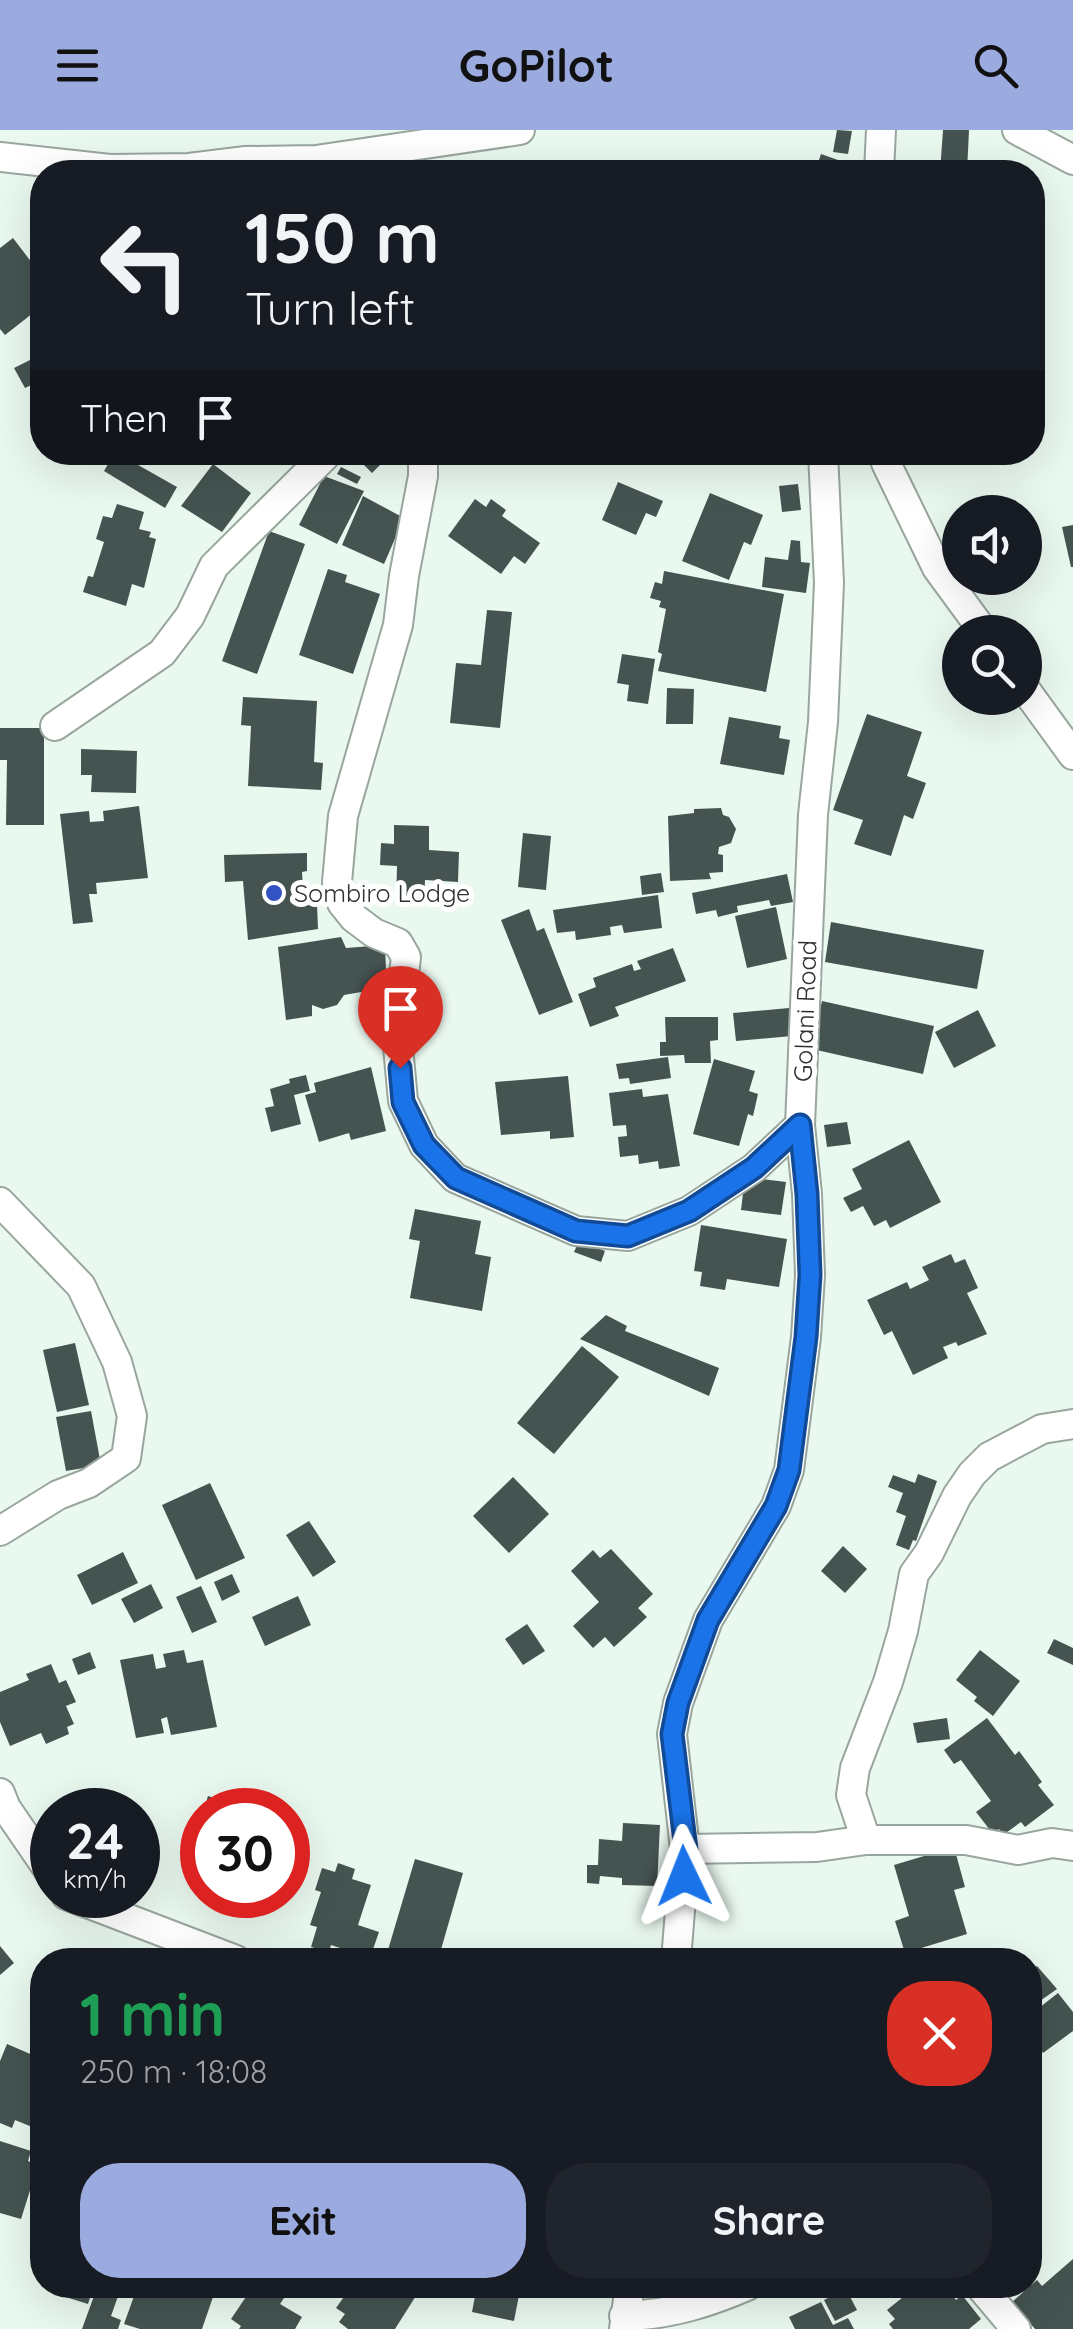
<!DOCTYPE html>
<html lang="en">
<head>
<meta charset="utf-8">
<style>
  body { margin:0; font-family:Quicksand,sans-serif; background:#20242c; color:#f1f3f6; height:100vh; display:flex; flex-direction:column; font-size:38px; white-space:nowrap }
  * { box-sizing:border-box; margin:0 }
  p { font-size:32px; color:#9ea1a6 }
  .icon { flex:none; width:55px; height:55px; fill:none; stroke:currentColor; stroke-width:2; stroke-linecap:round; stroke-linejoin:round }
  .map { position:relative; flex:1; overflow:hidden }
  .details { position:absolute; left:30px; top:1818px; width:1012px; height:350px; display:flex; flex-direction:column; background:#171b24; border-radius:40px; box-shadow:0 10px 40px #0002 }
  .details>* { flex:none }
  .top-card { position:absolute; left:30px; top:30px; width:1015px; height:305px; border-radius:40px; box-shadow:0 10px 40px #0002; background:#171b24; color:#f1f3f6; overflow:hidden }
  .controls { position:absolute; left:942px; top:365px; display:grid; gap:20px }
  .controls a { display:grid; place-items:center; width:100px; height:100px; border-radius:50%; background:#171b24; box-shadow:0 10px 40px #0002; font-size:50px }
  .speed { position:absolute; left:30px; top:1658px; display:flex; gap:20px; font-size:50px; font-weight:700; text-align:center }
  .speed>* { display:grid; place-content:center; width:130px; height:130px; border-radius:50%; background:#171b24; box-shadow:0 10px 40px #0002; line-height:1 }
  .speed small { font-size:25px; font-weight:400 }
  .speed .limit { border:15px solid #d22; background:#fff; color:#111 }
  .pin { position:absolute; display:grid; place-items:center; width:85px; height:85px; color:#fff; margin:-102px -42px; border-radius:50% 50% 50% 0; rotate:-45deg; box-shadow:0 0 10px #0007 }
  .pin .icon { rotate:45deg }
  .me { position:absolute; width:110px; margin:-55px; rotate:358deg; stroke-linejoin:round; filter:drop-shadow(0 0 8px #0008) }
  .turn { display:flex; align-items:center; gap:35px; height:210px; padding:0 50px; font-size:45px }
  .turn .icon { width:130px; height:130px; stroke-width:2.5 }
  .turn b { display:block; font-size:70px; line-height:85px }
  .then { display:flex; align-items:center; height:95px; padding:0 50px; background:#0003; gap:20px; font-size:38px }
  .round { display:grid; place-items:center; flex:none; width:105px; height:105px; border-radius:40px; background:#20242c }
  .summary { display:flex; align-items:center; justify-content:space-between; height:170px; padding:0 50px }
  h1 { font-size:60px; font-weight:700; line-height:75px; color:#1e9e55 }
  .primary-button { display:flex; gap:20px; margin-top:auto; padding:20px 50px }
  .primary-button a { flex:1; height:115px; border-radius:40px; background:#9cabdf; color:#111; font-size:40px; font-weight:700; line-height:115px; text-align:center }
  .primary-button a+a { background:#20242c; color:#f1f3f6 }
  header { display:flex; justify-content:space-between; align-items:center; height:130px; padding:0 50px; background:#9cabdf; color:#111; font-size:45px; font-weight:700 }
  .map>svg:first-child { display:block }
</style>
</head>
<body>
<header><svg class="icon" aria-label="menu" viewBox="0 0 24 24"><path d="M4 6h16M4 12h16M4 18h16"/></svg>GoPilot<svg class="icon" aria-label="search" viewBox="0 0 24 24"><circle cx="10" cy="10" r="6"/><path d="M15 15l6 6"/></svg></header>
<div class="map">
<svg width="1073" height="2199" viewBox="0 0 1073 2199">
  <rect width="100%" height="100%" fill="#eaf9f0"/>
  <g fill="#455451">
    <polygon points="837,0 852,1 848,24 833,22"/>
    <polygon points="943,0 969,0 967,42 940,42"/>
    <polygon points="821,24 838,30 834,42 815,42"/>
    <polygon points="42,66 42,93 30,76"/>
    <polygon points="13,108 42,146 42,176 5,205 0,199 0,118"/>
    <polygon points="42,224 42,250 25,258 14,238"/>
    <polygon points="115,322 177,357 165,378 104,341"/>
    <polygon points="345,322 393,322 372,343 360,331 357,335"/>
    <polygon points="213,334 251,363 222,402 181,376"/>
    <polygon points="341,337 361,347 357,354 337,344"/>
    <polygon points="324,346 364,361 337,414 299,395"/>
    <polygon points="618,352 663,371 656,387 646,383 636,405 602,390"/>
    <polygon points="798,354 801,380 782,382 779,356"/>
    <polygon points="710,363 763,385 751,415 744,412 729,450 682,431"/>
    <polygon points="363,366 404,388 384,434 342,415"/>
    <polygon points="475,369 486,377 491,369 506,380 502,386 540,413 525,434 514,426 501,444 448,406"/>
    <polygon points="117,374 144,382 139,399 151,402 149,407 156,409 144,458 132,454 126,476 83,462 88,446 93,447 104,412 96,409 103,386 112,388"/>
    <polygon points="1073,395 1073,437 1071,437 1062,397"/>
    <polygon points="269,401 305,414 257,544 222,531"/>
    <polygon points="791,410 800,411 801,432 810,433 806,463 762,457 765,427 788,430"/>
    <polygon points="328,439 347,445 345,452 380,464 353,544 299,525"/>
    <polygon points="664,441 784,464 766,562 658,541 662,524 658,522 666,479 659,477 661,471 650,468 655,452 662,454"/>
    <polygon points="487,480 512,482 500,598 450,593 456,533 481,535"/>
    <polygon points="622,524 655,529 648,574 627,571 629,555 617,553"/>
    <polygon points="667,558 694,559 693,594 666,594"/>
    <polygon points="243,567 317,571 314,632 323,633 321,660 248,656 251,596 241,595"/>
    <polygon points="867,584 922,602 907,646 926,653 913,689 904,685 891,726 854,714 863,690 833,680"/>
    <polygon points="729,587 781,596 779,608 790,610 784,645 720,634"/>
    <polygon points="0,598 44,598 44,695 6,695 7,630 0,630"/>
    <polygon points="81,619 137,621 136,663 91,662 92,645 81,645"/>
    <polygon points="139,676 148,748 96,753 97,764 89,764 93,792 73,794 60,684 89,681 90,692 104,691 103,681"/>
    <polygon points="721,678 723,685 729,687 736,699 731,713 719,717 718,724 723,725 723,742 709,743 711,749 670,751 668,686 694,683 694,679"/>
    <polygon points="394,695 429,696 429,720 459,722 458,752 425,750 424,775 396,774 397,736 380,735 381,713 394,714"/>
    <polygon points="523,703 551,706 546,760 518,757"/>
    <polygon points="307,723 307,741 302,742 304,775 317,774 318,799 248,810 243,751 225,752 224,725"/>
    <polygon points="661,743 664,762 642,765 640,746"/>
    <polygon points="787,744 793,772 771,776 769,770 737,776 738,782 718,787 716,780 696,784 692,763"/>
    <polygon points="658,765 662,798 624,803 622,795 610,797 611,805 576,810 575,801 557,803 553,780"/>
    <polygon points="776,777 787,829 747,838 735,786"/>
    <polygon points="529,779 537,801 544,798 573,872 539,885 501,790"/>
    <polygon points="831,792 984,820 977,859 825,832"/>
    <polygon points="341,807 346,818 385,815 387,866 373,866 373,860 344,865 337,875 323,879 312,875 312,886 286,890 278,817"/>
    <polygon points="673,818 686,851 615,877 619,886 590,897 578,864 596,857 593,848 632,834 634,841 641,839 637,831"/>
    <polygon points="822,871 934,896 923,944 812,919"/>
    <polygon points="789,878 792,906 736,911 733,883"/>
    <polygon points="978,880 996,916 954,938 935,902"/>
    <polygon points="665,887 718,887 718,910 710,911 711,933 685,933 684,925 660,926 660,912 666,912"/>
    <polygon points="668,927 671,948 630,954 629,948 619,949 616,934"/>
    <polygon points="714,929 755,941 749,961 758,964 753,986 748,984 739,1016 693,1004"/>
    <polygon points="371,937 386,1001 351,1010 349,1003 319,1012 305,965 316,962 314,953"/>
    <polygon points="306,945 310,961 294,965 301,994 271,1002 265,978 274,976 270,959 290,953 289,949"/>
    <polygon points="568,946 574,1007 550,1009 550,1001 501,1005 495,952"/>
    <polygon points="642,959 643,967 668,964 680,1036 659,1039 658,1031 639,1034 638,1025 620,1027 618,1007 627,1006 626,995 613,996 609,963"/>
    <polygon points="847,992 851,1014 827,1017 824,995"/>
    <polygon points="909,1010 941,1072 890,1098 886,1090 874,1096 863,1076 851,1082 843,1068 862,1059 852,1039"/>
    <polygon points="745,1047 786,1052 781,1085 741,1080"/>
    <polygon points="415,1079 481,1091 475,1124 491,1127 482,1181 410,1168 420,1111 409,1109"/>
    <polygon points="701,1095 787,1109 779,1157 727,1149 725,1160 700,1156 702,1142 694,1141"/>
    <polygon points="579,1111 605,1121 601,1132 574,1122"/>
    <polygon points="951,1124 955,1133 965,1129 978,1158 967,1163 987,1204 958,1216 956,1212 943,1217 948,1228 913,1245 892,1201 884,1205 867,1170 907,1152 910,1159 929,1150 922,1137"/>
    <polygon points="606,1185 627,1196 625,1201 719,1238 709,1266 580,1209"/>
    <polygon points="75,1213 89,1275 57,1282 43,1220"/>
    <polygon points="582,1216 619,1247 554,1324 517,1293"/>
    <polygon points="91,1281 101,1335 66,1341 56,1287"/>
    <polygon points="918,1344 937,1351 916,1411 913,1410 909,1420 896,1415 906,1386 896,1382 903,1363 888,1357 893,1345 915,1353"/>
    <polygon points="513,1347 549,1384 509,1423 473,1386"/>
    <polygon points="210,1353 245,1428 196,1450 162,1375"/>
    <polygon points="309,1391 336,1432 313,1447 286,1405"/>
    <polygon points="843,1416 867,1439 845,1463 821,1441"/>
    <polygon points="611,1419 653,1464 638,1478 647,1487 614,1517 605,1507 593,1518 573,1496 599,1472 571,1441 593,1420 600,1428"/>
    <polygon points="123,1422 138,1453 92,1475 77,1445"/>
    <polygon points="232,1444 240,1462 222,1471 214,1452"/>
    <polygon points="151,1454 163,1478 134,1493 121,1469"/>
    <polygon points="201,1456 217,1492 192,1503 176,1467"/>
    <polygon points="298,1466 311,1495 265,1516 252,1487"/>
    <polygon points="527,1494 545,1521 523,1535 505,1509"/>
    <polygon points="1054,1509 1073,1518 1073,1535 1047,1523"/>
    <polygon points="184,1520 187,1533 203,1530 217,1597 171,1605 167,1587 161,1589 164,1603 136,1608 120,1530 153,1524 156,1539 166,1537 163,1524"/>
    <polygon points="980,1520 1020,1551 993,1586 974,1571 977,1567 956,1550"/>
    <polygon points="90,1522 96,1538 78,1545 72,1529"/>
    <polygon points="51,1534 59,1553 66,1550 76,1572 66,1576 74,1594 67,1597 69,1604 46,1614 41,1603 10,1616 0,1592 0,1562 29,1550 26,1544"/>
    <polygon points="947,1588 950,1609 917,1613 913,1593"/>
    <polygon points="987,1588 1015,1625 1019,1621 1042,1652 1038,1655 1054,1675 1025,1697 1021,1692 1003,1705 999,1699 993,1704 976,1682 991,1671 961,1630 954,1634 944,1620"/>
    <polygon points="208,1666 249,1679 249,1680 204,1680"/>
    <polygon points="202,1685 202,1724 190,1720"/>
    <polygon points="623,1693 660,1695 657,1756 622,1755 622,1748 600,1746 599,1754 587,1753 587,1735 598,1735 599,1709 622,1711"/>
    <polygon points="954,1717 965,1757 954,1760 967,1804 905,1823 895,1791 909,1786 894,1735"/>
    <polygon points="415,1729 463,1743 438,1830 385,1830"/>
    <polygon points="338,1733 355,1739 352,1749 371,1755 358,1795 379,1802 370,1828 331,1815 329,1822 311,1817 317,1797 310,1795 321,1762 315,1760 322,1738 335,1742"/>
    <polygon points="0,1816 14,1833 0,1845"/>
    <polygon points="1037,1836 1057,1859 1030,1878 1030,1840"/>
    <polygon points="1058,1863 1073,1882 1073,1901 1043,1923 1030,1906 1030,1885"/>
    <polygon points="7,1914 42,1929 42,2001 15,1990 12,1998 0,1993 0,1931"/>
    <polygon points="0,2011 31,2021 28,2031 38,2035 21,2089 0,2083"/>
    <polygon points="1073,2129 1073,2199 1035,2199 1012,2172 1037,2150 1042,2156"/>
    <polygon points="56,2155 94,2155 88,2174 53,2163"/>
    <polygon points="98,2155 122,2155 111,2186 121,2190 118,2199 82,2199"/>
    <polygon points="138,2155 190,2155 214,2164 202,2199 140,2199 124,2194"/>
    <polygon points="254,2155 265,2155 284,2168 280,2174 302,2187 295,2199 239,2199 241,2196 231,2189"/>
    <polygon points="360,2155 411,2155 419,2161 395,2199 348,2199 339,2192 345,2184 336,2178 351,2157 362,2166 366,2159"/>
    <polygon points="477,2155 521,2155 514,2191 472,2182"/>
    <polygon points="918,2155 928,2166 944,2155 956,2170 962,2165 981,2189 969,2199 893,2199 889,2194 895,2189 887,2180"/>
    <polygon points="846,2159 857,2180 835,2191 824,2170"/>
    <polygon points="821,2172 833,2195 848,2188 854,2199 795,2199 789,2187"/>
  </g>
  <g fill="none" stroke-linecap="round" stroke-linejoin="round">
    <g stroke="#98a69d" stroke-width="32">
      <g id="minor">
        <polyline points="1017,0 1073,30"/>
        <polyline points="0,27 110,39 189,38 246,31 316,30 520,0"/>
        <polyline points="879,42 881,0"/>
        <polyline points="423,322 423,346 404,446 398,495 343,686 337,752 342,773 354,788 374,803 398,813 406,827 397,906 403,971 424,1015 455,1048 576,1101 628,1106 689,1081 754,1038 800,995"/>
        <polyline points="885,322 886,333 937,438 984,502"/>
        <polyline points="1025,559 1073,625"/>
        <polyline points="55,596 162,523 190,486 214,436 329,322"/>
        <polyline points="0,1072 81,1156 117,1232 132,1286 126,1328 89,1353 58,1365 0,1401"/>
        <polyline points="0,1663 6,1678 52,1745"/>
        <polyline points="866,1710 851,1665 855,1638 888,1552 903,1501 914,1444 929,1423 957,1366 972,1344 989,1327 1042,1299 1073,1294"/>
        <polyline points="685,1719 817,1717 866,1710 966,1710 1018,1720 1052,1713 1073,1716"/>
        <polyline points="66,1765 236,1830"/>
        <polyline points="676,1830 685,1719 672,1604 678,1573 708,1490 776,1376 789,1340 806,1207 810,1145 807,1064 800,995 813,685 823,592 829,453 823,322"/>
        <polyline points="979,2155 1016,2199"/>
        <path d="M624,2186C669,2185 708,2173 749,2155"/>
        <polyline points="624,2199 630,2155"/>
      </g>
    </g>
    <use href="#minor" stroke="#fff" stroke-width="28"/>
  </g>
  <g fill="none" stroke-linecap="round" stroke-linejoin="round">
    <g stroke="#114b97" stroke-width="25">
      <polyline id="route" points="400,938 403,972 424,1015 456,1048 576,1101 628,1106 689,1081 754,1038 800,995 807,1064 810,1145 806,1207 789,1340 776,1376 708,1490 678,1573 672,1604 686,1720 684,1746"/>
    </g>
    <use href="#route" stroke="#1a73e8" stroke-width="18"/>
  </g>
  <circle fill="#3352c3" stroke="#fff" stroke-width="4" cx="274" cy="763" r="10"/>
  <g text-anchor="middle" stroke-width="10" stroke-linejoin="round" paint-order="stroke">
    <g font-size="25" fill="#2d322f" stroke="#fff" text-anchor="start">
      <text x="294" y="772">Sombiro Lodge</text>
    </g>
    <g font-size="25" fill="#2d322f" stroke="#fff">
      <text transform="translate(805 881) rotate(-88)" y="9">Golani Road</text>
    </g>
  </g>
</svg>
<div class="controls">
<a><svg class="icon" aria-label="sound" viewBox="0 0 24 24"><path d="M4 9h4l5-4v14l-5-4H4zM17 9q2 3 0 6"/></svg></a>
<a><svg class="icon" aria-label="search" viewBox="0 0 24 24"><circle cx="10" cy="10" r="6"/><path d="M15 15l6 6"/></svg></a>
</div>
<div class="speed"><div>24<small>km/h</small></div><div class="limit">30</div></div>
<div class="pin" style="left:400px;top:938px;background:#d93025"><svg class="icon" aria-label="arrive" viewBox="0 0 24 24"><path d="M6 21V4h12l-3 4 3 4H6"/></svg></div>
<svg class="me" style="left:684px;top:1746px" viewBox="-20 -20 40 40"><path d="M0-17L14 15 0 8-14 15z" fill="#1a73e8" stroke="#fff" stroke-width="4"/></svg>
<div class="top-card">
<div class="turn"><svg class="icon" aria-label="left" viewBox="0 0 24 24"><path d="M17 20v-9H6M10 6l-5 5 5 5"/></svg><div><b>150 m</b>Turn left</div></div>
<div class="then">Then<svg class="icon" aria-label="arrive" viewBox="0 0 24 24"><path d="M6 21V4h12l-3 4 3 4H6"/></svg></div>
</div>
<section class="details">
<div class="summary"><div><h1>1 min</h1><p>250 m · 18:08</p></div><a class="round" style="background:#d93025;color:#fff"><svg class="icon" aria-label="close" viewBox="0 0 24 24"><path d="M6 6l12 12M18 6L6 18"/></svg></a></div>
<div class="primary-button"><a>Exit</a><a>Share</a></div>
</section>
</div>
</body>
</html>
